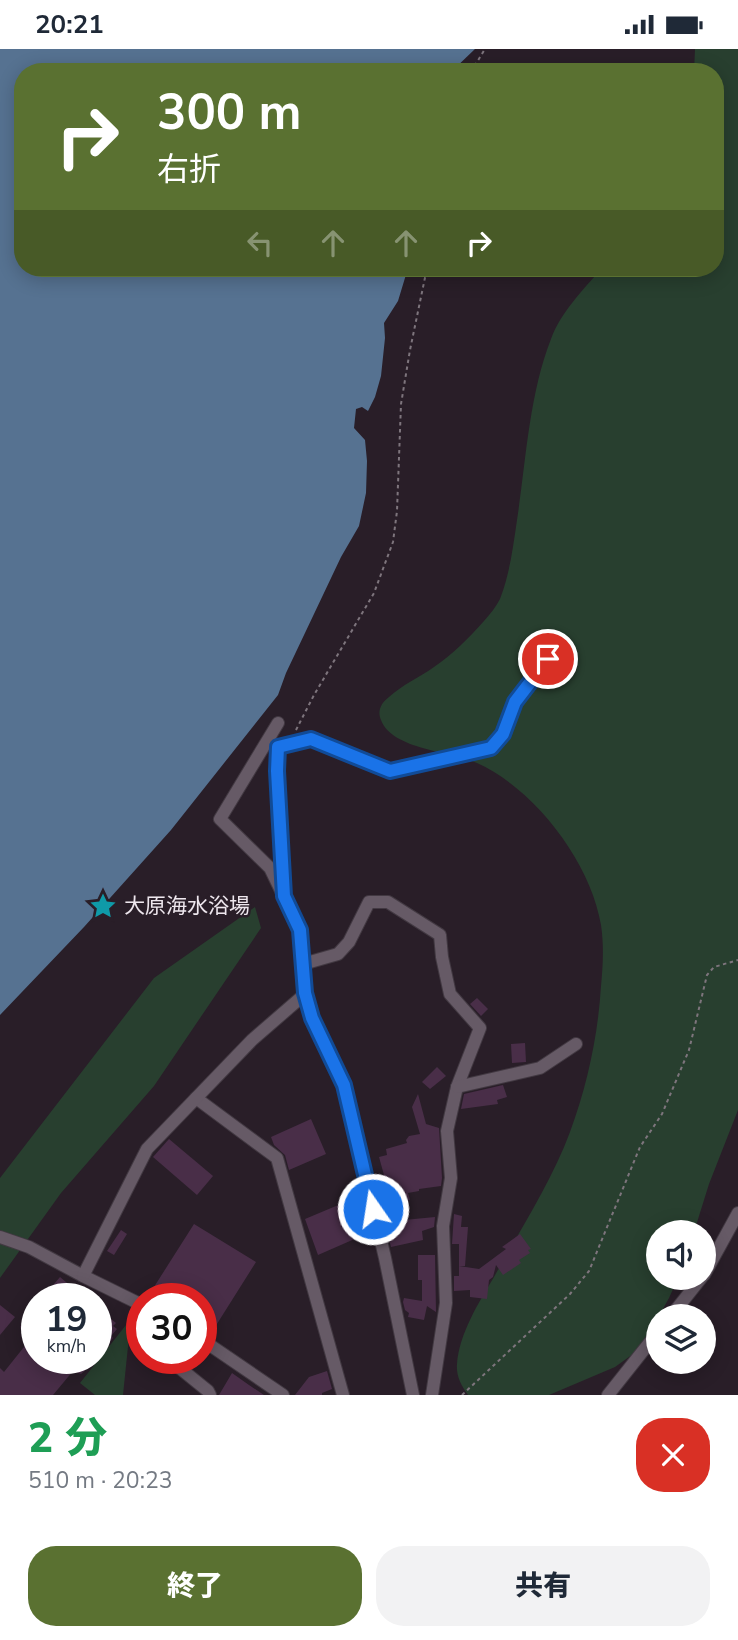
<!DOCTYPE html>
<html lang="ja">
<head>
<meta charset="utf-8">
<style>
  body { margin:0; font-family:"Nunito Sans","Noto Sans JP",sans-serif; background:#f2f2f3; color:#1f2937; height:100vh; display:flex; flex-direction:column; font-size:26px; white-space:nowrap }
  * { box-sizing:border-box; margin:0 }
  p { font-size:23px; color:#747a83 }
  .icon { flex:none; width:38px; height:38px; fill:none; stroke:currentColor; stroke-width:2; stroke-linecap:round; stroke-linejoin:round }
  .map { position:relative; height:1346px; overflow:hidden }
  .details { display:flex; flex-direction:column; background:#fff; flex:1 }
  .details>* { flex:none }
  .guide { position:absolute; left:14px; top:14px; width:710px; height:214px; border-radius:28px; box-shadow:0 4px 18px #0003; background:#5a7131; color:#fff; overflow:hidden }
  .controls { position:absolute; left:646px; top:1171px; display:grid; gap:14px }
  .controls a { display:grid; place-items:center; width:70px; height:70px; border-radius:50%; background:#fff; box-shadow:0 4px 18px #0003; font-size:35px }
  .speed { position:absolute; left:21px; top:1234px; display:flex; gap:14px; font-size:35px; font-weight:700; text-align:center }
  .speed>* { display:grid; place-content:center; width:91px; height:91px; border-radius:50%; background:#fff; box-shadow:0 4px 18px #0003; line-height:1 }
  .speed small { font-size:18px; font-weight:400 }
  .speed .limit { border:10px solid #d22; background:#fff; color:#111 }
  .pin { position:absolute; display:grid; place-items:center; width:60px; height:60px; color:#fff; margin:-30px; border:4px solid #fff; border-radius:50%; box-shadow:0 2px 7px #0007 }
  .me { position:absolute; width:77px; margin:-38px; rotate:347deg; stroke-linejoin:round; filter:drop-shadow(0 0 5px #0008) }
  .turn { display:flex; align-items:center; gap:24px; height:147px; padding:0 28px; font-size:32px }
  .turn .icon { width:91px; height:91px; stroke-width:2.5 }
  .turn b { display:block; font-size:49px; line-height:60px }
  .lanes { display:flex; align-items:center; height:66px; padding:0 28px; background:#0003; justify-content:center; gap:35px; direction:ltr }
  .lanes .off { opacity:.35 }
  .round { display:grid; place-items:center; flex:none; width:74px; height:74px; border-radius:28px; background:#f2f2f3 }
  .head { display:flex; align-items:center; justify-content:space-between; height:119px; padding:0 28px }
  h1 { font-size:42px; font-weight:800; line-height:52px; color:#1e9e55 }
  .button { display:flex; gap:14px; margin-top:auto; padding:14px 28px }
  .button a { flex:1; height:80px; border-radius:28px; background:#5a7131; color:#fff; font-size:28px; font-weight:800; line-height:80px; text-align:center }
  .button a+a { background:#f2f2f3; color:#1f2937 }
  .status { display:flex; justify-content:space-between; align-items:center; height:49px; padding:0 35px; background:#fff; direction:ltr }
  .status svg { height:19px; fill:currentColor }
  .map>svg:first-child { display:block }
</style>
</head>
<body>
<div class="status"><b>20:21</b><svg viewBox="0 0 49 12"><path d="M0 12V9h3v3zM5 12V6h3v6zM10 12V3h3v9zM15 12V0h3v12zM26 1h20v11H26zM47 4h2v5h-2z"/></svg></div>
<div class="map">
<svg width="738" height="1346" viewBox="0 0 738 1346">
  <rect width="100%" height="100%" fill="#291e28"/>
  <g fill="#283f2f">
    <path d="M695,0H738V1061L709,1135L694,1183H658V1228L678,1229L669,1249L648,1287L633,1305L615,1318L549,1346H468C461,1336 456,1327 457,1315C459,1285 479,1253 494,1228C520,1181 551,1134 570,1083C587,1037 598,987 601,937C603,917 604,896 601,876C591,814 535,740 477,714C452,702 392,701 381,671C377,662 381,654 389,648C402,636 420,628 434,618C453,605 469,589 484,572C490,565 496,558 500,550C510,524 513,498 517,471C526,412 529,346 551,290C561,263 583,241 602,219H716V23H694Z"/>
    <polygon points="255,858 261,879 154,1037 61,1144 0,1229 0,1129 154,929"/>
    <polygon points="126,1276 130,1278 123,1346 95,1346 80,1334"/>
  </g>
  <polygon fill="#567291" points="0,0 475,0 451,23 23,23 23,219 408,219 398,252 384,274 385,289 381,327 375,348 368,362 362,358 356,360 354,379 365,391 367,412 366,444 359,477 341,508 286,624 278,646 171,781 84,878 0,966"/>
  <g fill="#492e48">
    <polygon points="477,949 488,960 481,967 470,955"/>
    <polygon points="525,994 526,1013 512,1014 511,995"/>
    <polygon points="437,1018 446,1027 430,1040 422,1033"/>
    <polygon points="503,1036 507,1048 497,1051 498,1055 461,1060 464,1045"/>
    <polygon points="418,1045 426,1075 439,1079 442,1129 441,1137 419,1140 419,1142 408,1144 410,1151 401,1153 404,1171 435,1168 434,1178 422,1182 423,1191 391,1198 388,1186 391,1185 378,1128 384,1126 379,1108 387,1106 386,1100 407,1094 406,1091 409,1087 420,1085 412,1058"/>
    <polygon points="311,1070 326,1105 289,1121 285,1106 274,1096 271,1088"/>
    <polygon points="169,1090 213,1127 197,1146 153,1108"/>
    <polygon points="355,1149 362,1165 360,1166 366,1185 318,1206 305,1170"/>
    <polygon points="454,1165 462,1167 461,1178 468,1178 465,1217 459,1217 459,1195 452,1195"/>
    <polygon points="194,1175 256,1213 210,1286 201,1281 201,1250 147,1249"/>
    <polygon points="121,1181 127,1185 114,1206 107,1202"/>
    <polygon points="520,1185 531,1200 528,1201 530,1204 519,1211 521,1214 503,1226 496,1216 493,1228 489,1231 487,1250 470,1248 470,1241 454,1242 454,1227 459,1227 459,1217 479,1220 506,1200 502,1198"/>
    <polygon points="418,1206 435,1206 436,1263 427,1257 424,1271 408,1268 409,1264 405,1261 403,1253 404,1249 422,1252 422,1231 418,1231"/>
    <polygon points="60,1228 86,1250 46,1250 52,1243 49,1241"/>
    <polygon points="0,1256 15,1268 0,1286"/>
    <polygon points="96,1258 116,1274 113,1277 117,1280 111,1287 113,1289 88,1319 81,1325 73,1322 53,1346 0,1346 0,1319 4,1323 32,1288 20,1278 30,1266 32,1268 37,1261 37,1309 96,1309"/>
    <polygon points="327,1322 332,1340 322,1344 322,1346 295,1346 309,1328"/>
    <polygon points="232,1324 249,1336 264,1346 219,1346"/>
  </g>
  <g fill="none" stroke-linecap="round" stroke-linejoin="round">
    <g stroke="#423942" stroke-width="14">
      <g id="minor">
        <polyline points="278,674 220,770 270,819 300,881 305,945 312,969 344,1036 385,1209 413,1346"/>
        <polyline points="284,843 277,722 278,698 311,689 390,722 490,699 503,685 515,653 548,610"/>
        <polyline points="303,915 338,905 349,893 369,853 388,853 440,886 442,908 450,945 480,979 457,1038 447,1082 451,1129 443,1177 446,1254 432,1346"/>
        <polyline points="457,1038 540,1019 576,995"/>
        <polyline points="196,1049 277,1109 343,1346"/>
        <polyline points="0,1188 29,1198 83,1227 142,1256"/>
        <polyline points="704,1226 738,1164"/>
        <polyline points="83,1227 147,1100 252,991 305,945"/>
        <polyline points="671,1267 702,1228"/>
        <polyline points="201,1290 283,1346"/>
        <polyline points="177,1309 176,1316 208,1342 210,1346"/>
        <polyline points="608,1346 658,1283"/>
      </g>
    </g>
    <g stroke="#7e757d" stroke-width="2" stroke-dasharray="3.5 3.5" stroke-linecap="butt">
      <polyline points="471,23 485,0"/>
      <polyline points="296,681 314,646 374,544 393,493 397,462 401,355 410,301 427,219"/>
      <polyline points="462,1346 570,1245 589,1222 640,1098 662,1065 689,1001 707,926 714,918 738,911"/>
    </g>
    <use href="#minor" stroke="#665a66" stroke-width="12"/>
  </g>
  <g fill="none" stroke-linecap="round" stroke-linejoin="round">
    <g stroke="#114b97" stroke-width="18">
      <polyline id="route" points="373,1160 344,1036 312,969 305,944 300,881 284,847 277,722 278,698 311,690 390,722 491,699 503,685 515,653 548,610"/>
    </g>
    <use href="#route" stroke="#1a73e8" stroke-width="12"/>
  </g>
  <defs>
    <g id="sight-bare" transform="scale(2.1)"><path d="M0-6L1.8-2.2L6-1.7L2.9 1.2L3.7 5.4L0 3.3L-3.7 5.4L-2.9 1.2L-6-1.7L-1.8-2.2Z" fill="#0f9aa8" stroke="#291e28" stroke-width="2.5" paint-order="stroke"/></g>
  </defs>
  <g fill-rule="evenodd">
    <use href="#sight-bare" x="103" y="857"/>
  </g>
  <g text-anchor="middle" stroke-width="5" stroke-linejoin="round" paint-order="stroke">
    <g font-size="21" fill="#eee7ee" stroke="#291e28" text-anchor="start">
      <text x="124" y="864">大原海水浴場</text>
    </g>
  </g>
</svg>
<div class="controls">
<a><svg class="icon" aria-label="sound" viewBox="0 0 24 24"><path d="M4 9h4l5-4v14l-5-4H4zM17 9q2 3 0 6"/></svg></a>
<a><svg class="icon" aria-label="layers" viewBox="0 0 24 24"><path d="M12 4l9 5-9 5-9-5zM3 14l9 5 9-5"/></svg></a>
</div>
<div class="speed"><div>19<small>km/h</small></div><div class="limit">30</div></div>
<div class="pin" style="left:548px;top:610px;background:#d93025"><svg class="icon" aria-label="arrive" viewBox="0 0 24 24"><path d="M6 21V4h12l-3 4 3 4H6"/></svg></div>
<svg class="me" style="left:373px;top:1160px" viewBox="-20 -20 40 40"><circle r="17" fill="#1a73e8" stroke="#fff" stroke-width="3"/><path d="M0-11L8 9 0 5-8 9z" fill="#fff"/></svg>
<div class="guide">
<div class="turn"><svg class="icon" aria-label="right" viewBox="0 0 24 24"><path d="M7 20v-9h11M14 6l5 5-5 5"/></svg><div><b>300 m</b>右折</div></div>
<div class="lanes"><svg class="icon off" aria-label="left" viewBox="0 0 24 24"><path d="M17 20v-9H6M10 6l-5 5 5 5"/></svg><svg class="icon off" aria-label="ahead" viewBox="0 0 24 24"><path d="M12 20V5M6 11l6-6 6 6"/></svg><svg class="icon off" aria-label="ahead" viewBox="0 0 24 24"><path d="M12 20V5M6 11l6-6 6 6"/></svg><svg class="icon" aria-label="right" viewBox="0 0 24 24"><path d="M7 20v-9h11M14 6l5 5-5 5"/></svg></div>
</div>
</div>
<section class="details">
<div class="head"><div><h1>2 分</h1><p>510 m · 20:23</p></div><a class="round" style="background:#d93025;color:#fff"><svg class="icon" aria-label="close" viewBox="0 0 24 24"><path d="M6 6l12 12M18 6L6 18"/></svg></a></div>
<div class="button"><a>終了</a><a>共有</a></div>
</section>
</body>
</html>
